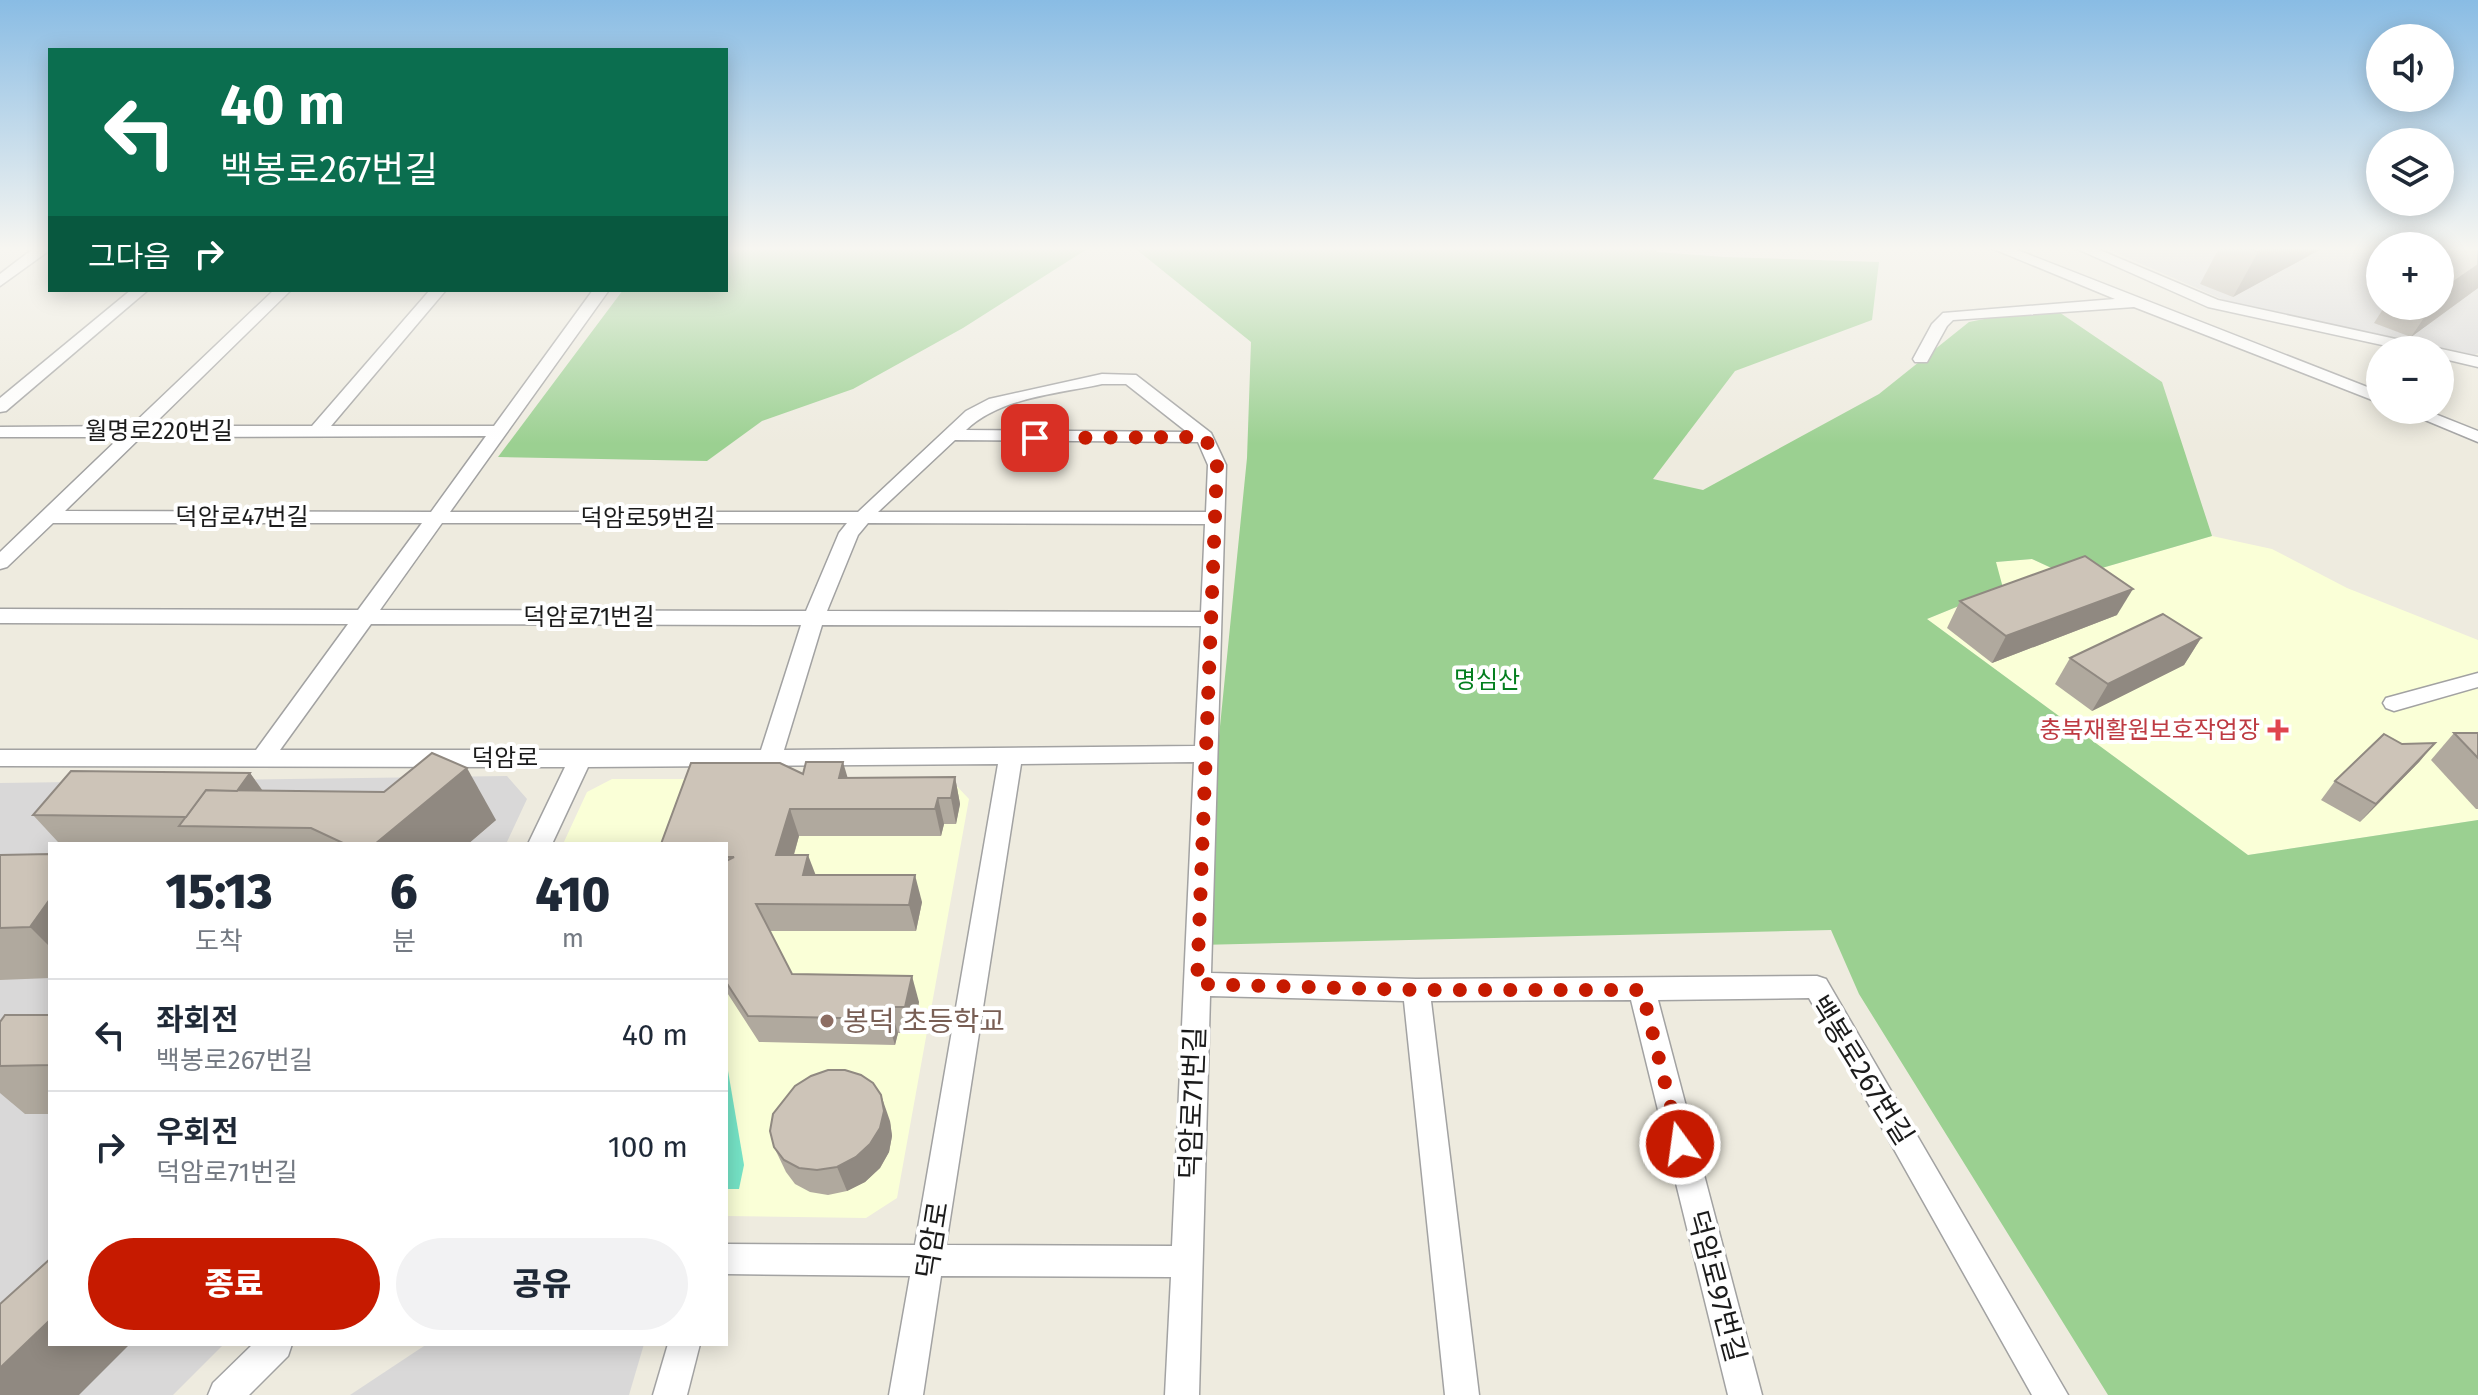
<!DOCTYPE html>
<html lang="ko">
<head>
<meta charset="utf-8">
<style>
  body { margin:0; font-family:"Fira Sans","Noto Sans KR",sans-serif; background:#f2f2f3; color:#1f2937; height:100vh; display:flex; flex-direction:column; font-size:30px; white-space:nowrap }
  * { box-sizing:border-box; margin:0 }
  p { font-size:26px; color:#747a83 }
  .icon { flex:none; width:44px; height:44px; fill:none; stroke:currentColor; stroke-width:2; stroke-linecap:round; stroke-linejoin:round }
  .map { position:relative; flex:1; overflow:hidden }
  .panel { position:absolute; left:48px; top:842px; width:680px; height:504px; display:flex; flex-direction:column; background:#fff; border-radius:0px; box-shadow:0 4px 20px #0003 }
  .panel>* { flex:none }
  .guide { position:absolute; left:48px; top:48px; width:680px; height:244px; border-radius:0px; box-shadow:0 4px 20px #0003; background:#0b6e4f; color:#fff; overflow:hidden }
  .fabs { position:absolute; left:2366px; top:24px; display:grid; gap:16px }
  .fabs a { display:grid; place-items:center; width:88px; height:88px; border-radius:50%; background:#fff; box-shadow:0 4px 20px #0003; font-size:40px }
  .pin { position:absolute; display:grid; place-items:center; width:68px; height:68px; color:#fff; margin:-34px; border-radius:16px; box-shadow:0 4px 12px #0006 }
  .me { position:absolute; width:88px; margin:-44px; rotate:346deg; stroke-linejoin:round; filter:drop-shadow(0 0 6px #0008) }
  .turn { display:flex; align-items:center; gap:28px; height:168px; padding:0 40px; font-size:36px }
  .turn .icon { width:104px; height:104px; stroke-width:2.5 }
  .turn b { display:block; font-size:56px; line-height:68px }
  .then { display:flex; align-items:center; height:76px; padding:0 40px; background:#0003; gap:16px; font-size:30px }
  .eta { display:flex; justify-content:space-evenly; align-items:center; height:136px; text-align:center }
  .eta b { font-size:48px; font-weight:800; line-height:56px }
  .action { display:flex; gap:16px; margin-top:auto; padding:16px 40px }
  .action a { flex:1; height:92px; border-radius:48px; background:#c61a00; color:#fff; font-size:32px; font-weight:800; line-height:92px; text-align:center }
  .action a+a { background:#f2f2f3; color:#1f2937 }
  ul { padding:0; list-style:none }
  li { display:flex; align-items:center; gap:24px; height:112px; padding:0 40px; border-top:2px solid #e0e1e3 }
  li div { flex:1 }
  li b { display:block; font-size:30px }
  li em { font-style:normal }
  .map>svg:first-child { display:block }
</style>
</head>
<body>
<div class="map">
<svg width="2478" height="1395" viewBox="0 0 2478 1395">
  <rect width="100%" height="100%" fill="#eeebdf"/>
  <g fill="#d9d8d8">
    <polygon points="2105,248 2380,248 2380,306 2440,306 2440,248 2478,248 2478,353 2475,355 2233,304"/>
    <polygon points="507,776 527,799 506,844 50,844 50,1344 224,1344 173,1395 0,1395 0,783"/>
    <polygon points="427,1344 644,1344 629,1395 350,1395"/>
  </g>
  <g fill="#faffd7">
    <polygon points="2212,536 2272,549 2347,588 2478,640 2478,820 2248,855 1927,619 2003,588 1995,562 2032,559 2071,577"/>
    <polygon points="612,779 950,779 969,799 897,1198 866,1218 726,1216 726,844 563,844 587,792"/>
  </g>
  <polygon fill="#9bd091" points="726,248 1655,248 1657,252 1724,257 1879,262 1872,320 1735,371 1653,479 1703,490 1879,394 1969,322 2050,306 2162,382 2212,536 2071,577 2032,559 1996,562 2003,588 1927,619 2248,855 2478,820 2478,1395 2108,1395 1859,994 1831,930 1198,945 1247,458 1251,342 1136,249 1087,249 963,328 853,389 762,421 707,461 498,457 623,290 726,290"/>
  <polygon fill="#76e4c7" points="726,1059 744,1165 739,1189 726,1189"/>
  <g fill="none" stroke-linecap="round" stroke-linejoin="round">
    <g stroke="#a2a2a2" stroke-width="3">
      <g id="street">
        <polygon points="34,248 50,250 0,286 0,274"/>
        <polygon points="1991,248 2012,248 2380,392 2380,403 2134,307 1953,320 1947,326 1927,362 1915,362 1913,359 1932,324 1943,313 2115,299"/>
        <polygon points="2075,248 2095,248 2218,300 2478,357 2478,367 2440,358 2440,350 2405,350 2208,307"/>
        <polygon points="131,290 148,290 6,411 0,412 0,398"/>
        <path d="M274,290H291L152,426H312L430,290H446L331,426H494L593,290H609L450,512H858L966,411L989,399L1102,374L1136,375L1211,433L1226,465L1211,973L1416,979L1817,976L1826,979L2068,1395H2032L1809,998L1658,1000L1762,1395H1728L1631,1000L1431,1001L1479,1395H1445L1404,1001L1210,996L1199,1395H1165L1171,1277L941,1276L923,1395H889L910,1276L726,1274V1244L915,1245L998,764L588,767L552,844H528L565,767L0,766V750H256L348,624L0,623V609L358,610L422,523H53L7,567L0,569V552L120,437H0V427L131,426ZM1102,384H1126L1187,432L966,430C1001,397 1057,394 1102,384ZM486,436L431,512L65,511L141,437ZM955,440L1198,442L1208,465L1206,512H878ZM442,523H847L839,533L806,611L380,610ZM868,523L1205,524L1201,612L827,611L858,535ZM371,624L801,625L761,750H280ZM822,625L1201,626L1195,746L784,750ZM1194,762L1172,1246L946,1245L1021,764Z"/>
        <polygon points="2401,410 2425,410 2478,431 2478,442"/>
        <polygon points="2478,673 2478,687 2394,711 2386,708 2383,703 2386,698"/>
        <polygon points="253,1344 292,1344 288,1356 249,1395 208,1395 213,1383"/>
        <polygon points="668,1344 700,1344 687,1395 653,1395"/>
      </g>
    </g>
    <use href="#street" fill="#fff" fill-rule="evenodd"/>
  </g>
  <g fill="#b0a99e">
    <polygon points="2219,248 2323,248 2233,297 2200,284"/>
    <polygon points="2445,248 2478,248 2478,288 2411,337 2374,323 2385,306 2440,306 2440,252"/>
    <polygon points="1960,601 2117,615 1992,663 1947,628"/>
    <polygon points="2201,638 2184,665 2092,711 2055,684 2070,658"/>
    <polygon points="2454,733 2478,733 2478,809 2476,809 2431,760"/>
    <polygon points="2420,761 2360,822 2321,800 2335,781"/>
    <polygon points="250,773 263,791 496,820 468,844 194,844 58,842 33,815"/>
    <polygon points="803,774 848,778 955,777 960,804 956,824 944,824 941,836 799,836 794,855 815,875 922,902 916,931 770,931 792,974 919,1002 912,1033 898,1033 895,1045 759,1042 726,991 726,844"/>
    <polygon points="50,854 50,978 0,980 0,855"/>
    <polygon points="50,1015 50,1114 25,1114 0,1093 0,1022"/>
    <polygon points="890,1121 892,1136 889,1152 880,1168 865,1182 847,1191 828,1195 810,1192 795,1184 786,1172 774,1147"/>
  </g>
  <g fill="#908981">
    <polygon points="2264,248 2323,248 2233,297 2258,252"/>
    <polygon points="2478,265 2478,288 2411,337 2432,306 2440,306 2440,293 2442,290"/>
    <polygon points="2133,589 2117,615 1992,663 2006,636"/>
    <polygon points="2201,638 2184,665 2092,711 2108,684"/>
    <polygon points="2435,743 2420,761 2360,822 2376,804"/>
    <polygon points="843,762 851,789 839,778"/>
    <polygon points="467,768 496,820 468,844 375,844"/>
    <polygon points="250,773 269,800 217,817"/>
    <polygon points="955,777 960,804 956,824 951,798"/>
    <polygon points="938,798 944,824 941,836 935,809"/>
    <polygon points="790,809 799,836 786,881 776,855"/>
    <polygon points="808,855 818,881 803,875"/>
    <polygon points="915,875 922,902 916,931 909,905"/>
    <polygon points="50,899 50,947 30,927"/>
    <polygon points="912,976 919,1002 912,1033 905,1007"/>
    <polygon points="890,1007 898,1033 895,1045 887,1019"/>
    <polygon points="881,1095 890,1121 892,1136 889,1152 880,1168 865,1182 847,1191 837,1167"/>
    <polygon points="50,1320 50,1344 130,1344 79,1395 0,1395 0,1368"/>
  </g>
  <g fill="#cdc4b8" stroke="#908981" stroke-width="2">
    <polygon points="2249,248 2264,248 2258,252"/>
    <polygon points="2445,248 2478,248 2478,265 2442,290 2440,289 2440,252"/>
    <polygon points="2085,556 2133,589 2006,636 1960,601"/>
    <polygon points="2163,614 2201,638 2108,684 2070,658"/>
    <polygon points="2454,733 2478,733 2478,758"/>
    <polygon points="2384,734 2402,744 2435,743 2376,804 2335,781"/>
    <polygon points="432,753 467,768 375,844 345,844 311,828 179,826 206,790 384,792"/>
    <polygon points="806,762 843,762 839,778 955,777 951,798 938,798 935,809 790,809 776,855 808,855 803,875 915,875 909,905 756,904 792,974 912,976 905,1007 890,1007 887,1019 748,1016 726,982 726,861 734,857 726,857 726,844 661,844 691,763 780,763 803,774"/>
    <polygon points="71,771 250,773 237,791 206,790 186,817 33,815"/>
    <polygon points="50,854 50,899 30,927 0,928 0,855"/>
    <polygon points="5,1015 50,1015 50,1065 0,1066 0,1022"/>
    <polygon points="828,1070 845,1070 861,1075 873,1083 881,1095 884,1111 880,1128 870,1144 856,1157 837,1167 817,1170 799,1168 784,1160 774,1147 770,1131 773,1114 795,1086 811,1076"/>
    <polygon points="50,1259 50,1320 0,1368 0,1304"/>
  </g>
  <linearGradient id="sky" x2="0" y2="1"><stop stop-color="#89bce4"/><stop offset="0.56" stop-color="#f7f6f1"/><stop offset="1" stop-color="#f7f6f1" stop-opacity="0"/></linearGradient>
  <rect width="2478" height="444" fill="url(#sky)"/>
  <g fill="none" stroke-linecap="round" stroke-linejoin="round">
    <polyline stroke="#c61a00" stroke-width="14" stroke-dasharray="0 25.2" points="1035,438 1205,437 1217,465 1197,984 1416,990 1642,990 1680,1144"/>
  </g>
  <path fill="#e0444e" stroke="#fff" stroke-width="3" d="M2274 718h8v8h8v8h-8v8h-8v-8h-8v-8h8z"/>
  <circle fill="#8d6e63" stroke="#fff" stroke-width="3" cx="827" cy="1021" r="8"/>
  <g text-anchor="middle" stroke-width="8" stroke-linejoin="round" paint-order="stroke">
    <g font-size="24" fill="#1b1b1b" stroke="#fff">
      <text x="159" y="439">월명로220번길</text>
      <text x="242" y="525">덕암로47번길</text>
      <text x="648" y="526">덕암로59번길</text>
      <text x="589" y="625">덕암로71번길</text>
      <text x="505" y="766">덕암로</text>
    </g>
    <g font-size="24" fill="#037e1e" stroke="#fff">
      <text x="1487" y="688">명심산</text>
    </g>
    <g font-size="24" fill="#be3a42" stroke="#fff" text-anchor="end">
      <text x="2260" y="738">충북재활원보호작업장</text>
    </g>
    <g font-size="28" fill="#785e54" stroke="#fff" text-anchor="start">
      <text x="843" y="1031">봉덕 초등학교</text>
    </g>
    <g font-size="28" fill="#1b1b1b" stroke="#fff">
      <text transform="translate(1862 1070) rotate(58)" y="10">백봉로267번길</text>
      <text transform="translate(1192 1103) rotate(-88)" y="10">덕암로71번길</text>
      <text transform="translate(932 1240) rotate(-81)" y="10">덕암로</text>
      <text transform="translate(1717 1286) rotate(75)" y="10">덕암로97번길</text>
    </g>
  </g>
</svg>
<div class="fabs">
<a><svg class="icon" aria-label="sound" viewBox="0 0 24 24"><path d="M4 9h4l5-4v14l-5-4H4zM17 9q2 3 0 6"/></svg></a>
<a><svg class="icon" aria-label="layers" viewBox="0 0 24 24"><path d="M12 4l9 5-9 5-9-5zM3 14l9 5 9-5"/></svg></a>
<a>+</a>
<a>−</a>
</div>
<div class="pin" style="left:1035px;top:438px;background:#d93025"><svg class="icon" aria-label="arrive" viewBox="0 0 24 24"><path d="M6 21V4h12l-3 4 3 4H6"/></svg></div>
<svg class="me" style="left:1680px;top:1144px" viewBox="-20 -20 40 40"><circle r="17" fill="#c61a00" stroke="#fff" stroke-width="3"/><path d="M0-11L8 9 0 5-8 9z" fill="#fff"/></svg>
<div class="guide">
<div class="turn"><svg class="icon" aria-label="left" viewBox="0 0 24 24"><path d="M17 20v-9H6M10 6l-5 5 5 5"/></svg><div><b>40 m</b>백봉로267번길</div></div>
<div class="then">그다음<svg class="icon" aria-label="right" viewBox="0 0 24 24"><path d="M7 20v-9h11M14 6l5 5-5 5"/></svg></div>
</div>
<section class="panel">
<div class="eta">
<div><b>15:13</b><p>도착</p></div>
<div><b>6</b><p>분</p></div>
<div><b>410</b><p>m</p></div>
</div>
<ul>
<li><svg class="icon" aria-label="left" viewBox="0 0 24 24"><path d="M17 20v-9H6M10 6l-5 5 5 5"/></svg><div><b>좌회전</b><p>백봉로267번길</p></div><em>40 m</em></li>
<li><svg class="icon" aria-label="right" viewBox="0 0 24 24"><path d="M7 20v-9h11M14 6l5 5-5 5"/></svg><div><b>우회전</b><p>덕암로71번길</p></div><em>100 m</em></li>
</ul>
<div class="action"><a>종료</a><a>공유</a></div>
</section>
</div>
</body>
</html>
